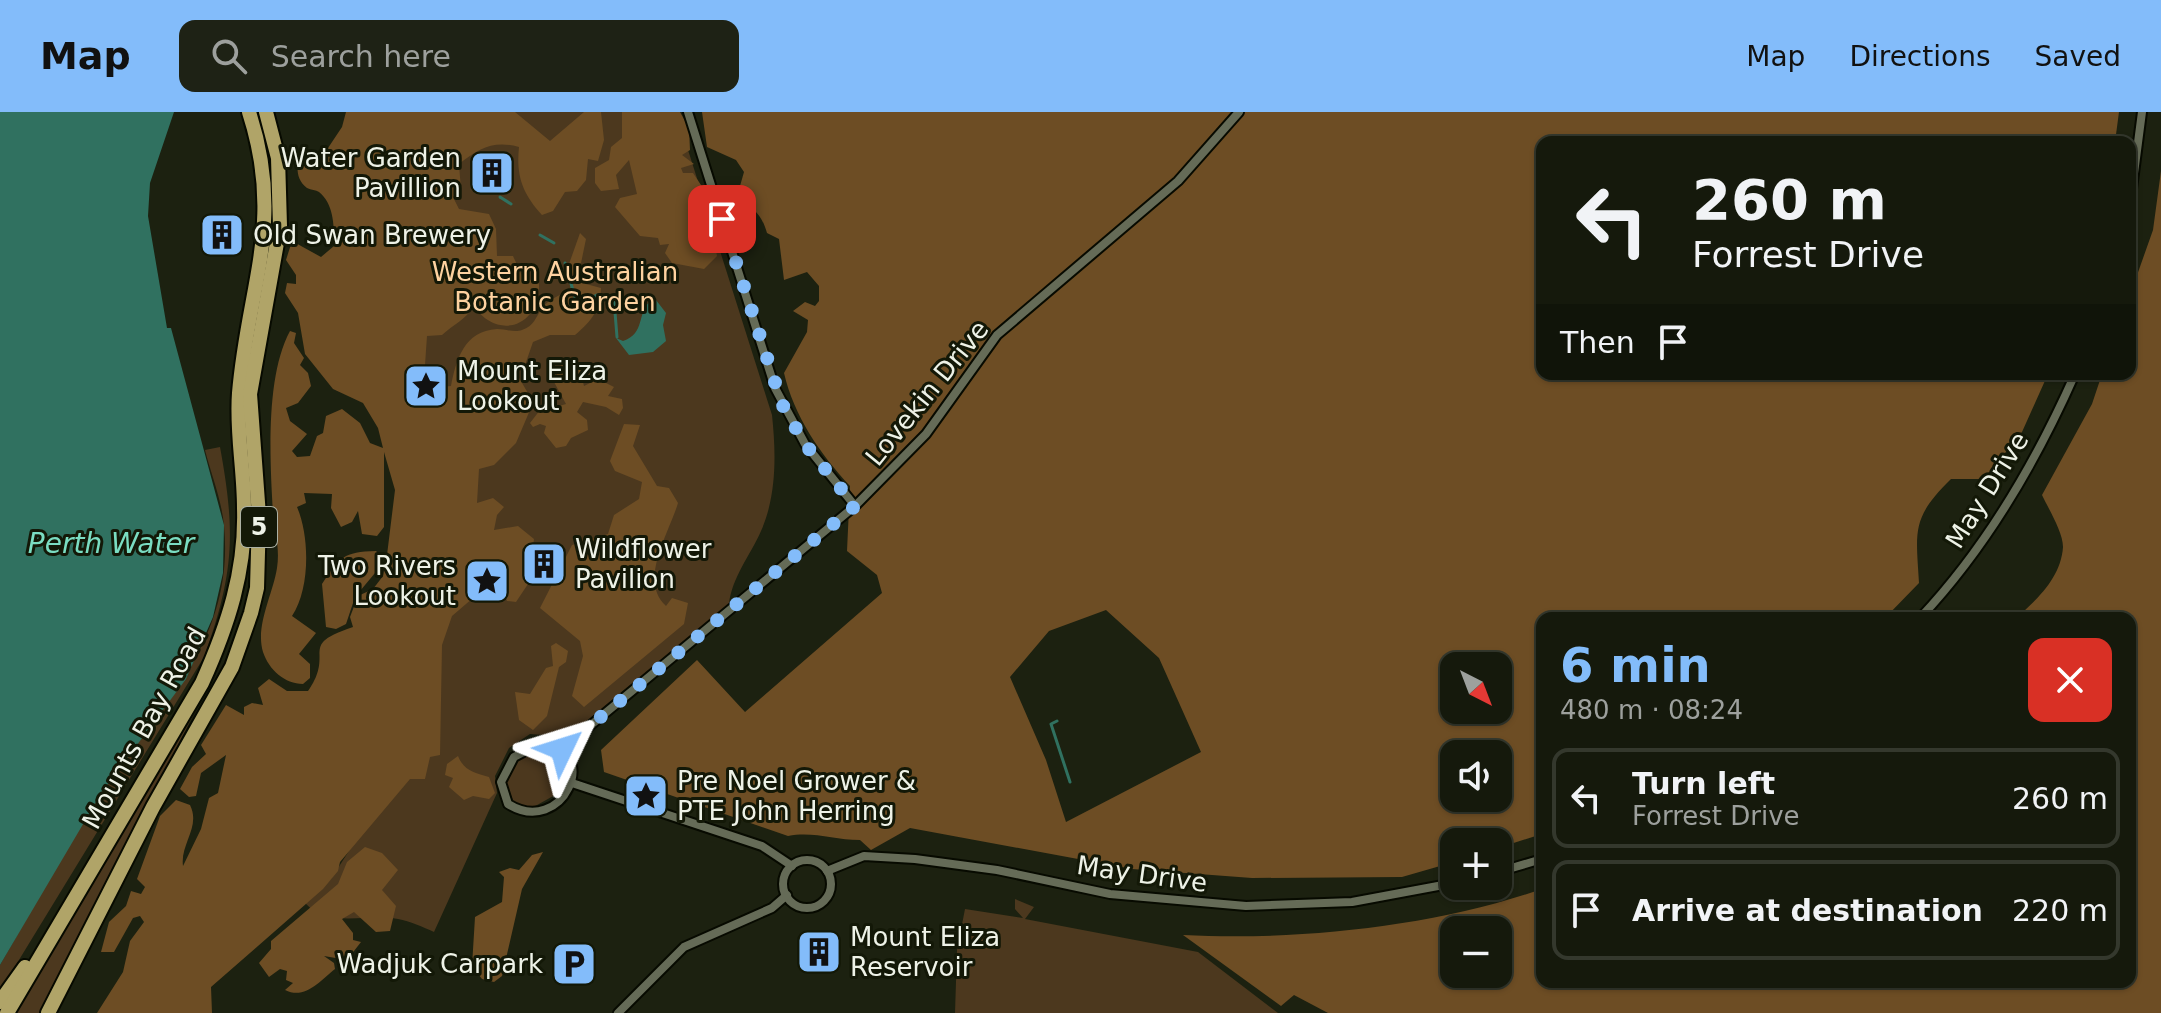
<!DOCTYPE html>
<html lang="en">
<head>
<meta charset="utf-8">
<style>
  body { margin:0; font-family:"DejaVu Sans",sans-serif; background:#1e2215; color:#f1f3f6; height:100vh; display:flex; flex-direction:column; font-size:30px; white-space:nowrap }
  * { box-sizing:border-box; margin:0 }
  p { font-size:26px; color:#9da09d }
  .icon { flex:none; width:44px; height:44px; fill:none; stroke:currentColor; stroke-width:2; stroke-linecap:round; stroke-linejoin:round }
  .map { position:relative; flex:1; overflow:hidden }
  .sheet { position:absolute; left:1536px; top:500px; width:600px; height:376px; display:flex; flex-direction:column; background:#15190c; border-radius:16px; box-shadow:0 2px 6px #0004,0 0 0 2px #34382d }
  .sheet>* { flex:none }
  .hud { position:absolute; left:1536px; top:24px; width:600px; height:244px; border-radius:16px; box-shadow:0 2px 6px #0004,0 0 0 2px #34382d; background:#15190c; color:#f1f3f6; overflow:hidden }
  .needle { width:52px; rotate:138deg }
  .fabs { position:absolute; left:1440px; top:540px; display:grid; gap:16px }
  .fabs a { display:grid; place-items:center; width:72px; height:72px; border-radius:16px; background:#15190c; box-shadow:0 2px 6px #0004,0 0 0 2px #34382d; font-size:40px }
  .pin { position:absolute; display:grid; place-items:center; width:68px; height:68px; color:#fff; margin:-34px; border-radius:16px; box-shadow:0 4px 12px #0006 }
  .me { position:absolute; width:88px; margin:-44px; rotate:49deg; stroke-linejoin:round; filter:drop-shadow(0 0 6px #0008) }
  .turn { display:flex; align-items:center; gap:28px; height:168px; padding:0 24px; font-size:36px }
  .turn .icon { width:104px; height:104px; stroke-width:2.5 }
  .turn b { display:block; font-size:56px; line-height:68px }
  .then { display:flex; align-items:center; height:76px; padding:0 24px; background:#0003; gap:16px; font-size:30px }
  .round { display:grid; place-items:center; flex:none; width:84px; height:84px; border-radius:16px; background:#1e2215 }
  .overview { display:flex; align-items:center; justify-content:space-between; height:136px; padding:0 24px }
  h1 { font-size:48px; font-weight:800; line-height:60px; color:#83bcfa }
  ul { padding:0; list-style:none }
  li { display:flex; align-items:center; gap:24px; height:100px; margin:0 16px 12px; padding:0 8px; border:4px solid #34382d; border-radius:16px }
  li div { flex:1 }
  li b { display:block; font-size:30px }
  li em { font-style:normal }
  header { display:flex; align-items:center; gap:48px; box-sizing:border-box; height:112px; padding:0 40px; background:#83bcfa; color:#111 }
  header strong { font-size:38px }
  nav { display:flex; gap:44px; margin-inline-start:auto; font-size:28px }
  .search { width:560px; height:72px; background:#1e2215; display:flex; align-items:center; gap:20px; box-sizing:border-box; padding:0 28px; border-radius:16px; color:#9da09d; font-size:30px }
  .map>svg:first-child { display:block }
</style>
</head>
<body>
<header>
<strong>Map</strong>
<div class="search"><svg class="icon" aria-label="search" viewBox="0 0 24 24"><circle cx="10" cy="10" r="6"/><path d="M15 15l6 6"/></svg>Search here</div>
<nav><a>Map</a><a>Directions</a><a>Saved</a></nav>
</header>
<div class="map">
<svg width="2161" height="901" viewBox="0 0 2161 901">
  <rect width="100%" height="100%" fill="#1c2110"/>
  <g fill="#4c381e">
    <path d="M425,0H676L772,303C776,341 777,383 761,419C750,444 732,465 729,492L583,612L556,624L530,622L509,636L495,664L497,681L434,820C423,815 410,809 398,807C365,801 330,817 305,791L331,767L356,728L420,295Z"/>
    <path d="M220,335C236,422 234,462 204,545L0,879V853C34,795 65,734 102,679C160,596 235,527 224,414C222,389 211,362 205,338Z"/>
    <polygon points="204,582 41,901 16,901"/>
    <polygon points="541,635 558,640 567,660 555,683 530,697 514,691 506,671 518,648"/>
    <polygon points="1015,787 1034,795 1025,807 1198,840 1278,901 955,901 957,838 965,797 1023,806 1015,797"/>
  </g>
  <g fill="#6d4d24" fill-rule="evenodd">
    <path d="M346,0H515L550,29L584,0H601L604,28L598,49L588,47L586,68L577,79L565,80L553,99L542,103C522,81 516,63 519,35C494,28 479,36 459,52L461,78L453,85L459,97L489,102L496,117L497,144H513L523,166L539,170C541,215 497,229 474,194C465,208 454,212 442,223L427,224L425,253L440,275L451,274C456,248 464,219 497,217C505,217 515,221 522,218C534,214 536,205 542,196C552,183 567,184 575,169L569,152L580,121L586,127L580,156L586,172L601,176C600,198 592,209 575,223H550L533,230L525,253L515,259L532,288L530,298L516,331L494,353L479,357L477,391L493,386L504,395L497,403L494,418L518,414L534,427L528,472L516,490L507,489L499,471L484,467L476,473L473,486L452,504L442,533L440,643L430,645L425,667H410L340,750L338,759L323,777L211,875L212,901H97L123,860L130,829L144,810L140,804L133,806L114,840H101L109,810L126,794L131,779L141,782L145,775L137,767L160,704L176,688L190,693C201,715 180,732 183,754L201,717L209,686L218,681L226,643L201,661L196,684L189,685L180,677L192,655L206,642L201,633L226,593L244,603V595L252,591L263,593L258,576L269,567L287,579H308C336,539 296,534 353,515L350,505L358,484L373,477L383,464L387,443L395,378L384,340V415L377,424L362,422L358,399L352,410L341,415L331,396L332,382L304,381L306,391L297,395C310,425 310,477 292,504L316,521L299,542L310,552V566L303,572C285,572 269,558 263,540C255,514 273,482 277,456C280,437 275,419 273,401C270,350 265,265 290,219L296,221L294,231L304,246L300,253L308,261L311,274L298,291L286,296L290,309L307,322L292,339L297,345L310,344L317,324L323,321L326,304L342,297L360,311L370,331L383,336L378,316L363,291L333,277L305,242L298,201L285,181L287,171L296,172V163L286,148L292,129L321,145L334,134C334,117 335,93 319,80C316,78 311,78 307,76C295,67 297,54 299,41L324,42L342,15Z"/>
    <polygon points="622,0 680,0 689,16 690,38 682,43 694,52 681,56 683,61 693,61 703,76 691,91 692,103 711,109 717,144 704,157 672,151 665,141 669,132 660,133 658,126 640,124 615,95 620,86 637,82 629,48 616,63 619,77 601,79 595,71 595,56 609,48 611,35 622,26"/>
    <path d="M702,0H2119L2115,30H1542V262H2048L2022,320L1984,367H1951C1911,406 1916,419 1919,471L1885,506H1542V722L1498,736V730H1454V750L1402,765L1252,766L1132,757L910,716L871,738L860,728C834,728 813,719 788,724L604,660L601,638L697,548L745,600L882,481L877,463L847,439L850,374C820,342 794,304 784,261L807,220L808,208L793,199L805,190L815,194L819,189V174L807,160L784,168L779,127L767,121C762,103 753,94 736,88L744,60L736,48L707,35ZM1106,498L1159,546L1201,640L1066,710L1046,648L1010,565L1049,519ZM1454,554H1498V598H1454ZM1454,642H1498V686H1454Z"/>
    <path d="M2161,59V901H1328L1294,883L1281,894L1183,823C1297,829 1433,815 1542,777V870H2130V506H2016C2038,487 2061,465 2063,435C2063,420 2048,396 2042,383L2092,292L2102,262H2130V183L2153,118ZM1454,818H1498V862H1454Z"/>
    <polygon points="567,248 578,249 584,274 598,267 614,275 608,284 622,287 623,296 619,303 606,295 583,290 577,300 587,308 588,318 571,326 566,334 556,336 544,321 546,314 540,312 533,315 530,311 547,289 559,294 566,292 554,270 561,252"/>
    <path d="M624,312L640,313L633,334L657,374L669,376L678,391C669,421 638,469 666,494L672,486L688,491L684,512L584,595L572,584L583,544L580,529L540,496L572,433L608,422L614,403L639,387L642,370L615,359L610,349Z"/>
    <path d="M376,439L381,444L380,455L355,485L346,512L336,517L326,515L322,472C340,445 343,440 376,439Z"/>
    <polygon points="556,531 568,539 566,550 559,555 547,604 533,618 519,608 515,580 530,582 546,556 553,554 551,534"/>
    <path d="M458,644C464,659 475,661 489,665L495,681L489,687L473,684L464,688L449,675L453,666L445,663L447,652Z"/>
    <path d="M365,735L382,741L398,758L382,778L396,794L390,819L376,820L354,800L342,807L353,821V828L361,830L347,848L324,844L334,851L335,857C320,869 305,888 285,878L293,871L286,868L287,859L280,857L269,865L259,851L271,837V829L338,772L347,750Z"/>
    <polygon points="543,740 522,777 502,864 494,870 482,867 472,854 475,805 502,790 504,765 499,760 510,756 519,758 532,743"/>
  </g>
  <g fill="#307160">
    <polygon points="0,0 174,0 150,71 148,104 167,216 171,216 224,413 223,461 213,505 186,567 102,680 0,853"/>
    <path d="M651,188H656L666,201L663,213L666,229L653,240L629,243L616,226L623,229C646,221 636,202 651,188Z"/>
  </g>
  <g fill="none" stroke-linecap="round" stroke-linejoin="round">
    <g stroke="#307160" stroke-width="3">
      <polyline points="500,85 511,92"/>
      <polyline points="540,123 554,131"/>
      <polyline points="565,151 577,192 597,183 614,188 617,225"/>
      <polyline points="1057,609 1051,612 1070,670"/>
    </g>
    <g stroke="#070a00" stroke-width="12">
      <g id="minor">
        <polyline points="688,0 775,276 805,332 855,394"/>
        <polyline points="2130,92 2142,0"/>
        <path d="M1920,506C1986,436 2036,350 2075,262"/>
        <path d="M541,631C603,636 563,726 508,692L501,670L514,645Z"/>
        <polyline points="562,637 855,394 926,322 997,223 1178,69 1239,0"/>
        <polyline points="572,671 762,734 792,754"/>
        <circle cx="807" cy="772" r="24"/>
        <polyline points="827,759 864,744 915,747 997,758 1110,782 1246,794 1352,790 1454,771"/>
        <polyline points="1498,760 1542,747"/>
        <polyline points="618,901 684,835 772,796 787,783"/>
      </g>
    </g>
    <g stroke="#070a00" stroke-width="18">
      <g id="trunk">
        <polyline points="0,890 25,855"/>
        <path d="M7,901L202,571C228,513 246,459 244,396C244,357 236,320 239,281C248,173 285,111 249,0"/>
        <polyline points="48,901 153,695 232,555 251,501 257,476 259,404 250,282 280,114 278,46 266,0"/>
      </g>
    </g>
    <use href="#minor" stroke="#656b57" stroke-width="8"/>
    <use href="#trunk" stroke="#b0a468" stroke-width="14"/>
  </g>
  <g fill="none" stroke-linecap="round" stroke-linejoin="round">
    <polyline stroke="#83bcfa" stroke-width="14" stroke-dasharray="0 25.2" points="562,637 855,394 805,332 782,292 722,107"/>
  </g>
  <defs>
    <g id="building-square" transform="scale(2.3)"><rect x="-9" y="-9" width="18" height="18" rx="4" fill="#83bcfa" stroke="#131807"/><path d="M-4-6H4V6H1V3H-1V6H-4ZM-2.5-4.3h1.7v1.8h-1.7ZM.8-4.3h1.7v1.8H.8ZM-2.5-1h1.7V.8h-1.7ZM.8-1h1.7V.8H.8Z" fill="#111"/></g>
    <g id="sight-square" transform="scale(2.3)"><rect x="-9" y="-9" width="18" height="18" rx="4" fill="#83bcfa" stroke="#131807"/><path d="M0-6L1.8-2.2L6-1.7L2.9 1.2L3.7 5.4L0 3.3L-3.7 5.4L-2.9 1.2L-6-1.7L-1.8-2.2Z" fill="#111"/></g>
    <g id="parking-square" transform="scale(2.3)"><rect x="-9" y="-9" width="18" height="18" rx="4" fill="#83bcfa" stroke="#131807"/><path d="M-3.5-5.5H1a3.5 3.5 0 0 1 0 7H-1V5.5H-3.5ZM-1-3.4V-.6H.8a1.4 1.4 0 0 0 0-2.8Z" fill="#111"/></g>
  </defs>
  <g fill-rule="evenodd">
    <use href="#building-square" x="492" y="61"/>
    <use href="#building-square" x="222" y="123"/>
    <use href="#sight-square" x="426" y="274"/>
    <use href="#building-square" x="544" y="452"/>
    <use href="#sight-square" x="487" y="469"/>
    <use href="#sight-square" x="646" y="684"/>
    <use href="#building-square" x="819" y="840"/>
    <use href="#parking-square" x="574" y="852"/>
  </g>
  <g text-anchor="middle" stroke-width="6" stroke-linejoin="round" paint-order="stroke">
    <rect fill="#131807" stroke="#acb1a4" stroke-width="2" x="241" y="395" width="36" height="40" rx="6"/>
    <g font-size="24" font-weight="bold" fill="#eef2e7">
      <text x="259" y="423">5</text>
    </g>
    <g font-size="26" fill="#eef2e7" stroke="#131807" text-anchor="start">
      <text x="461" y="55" text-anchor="end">Water Garden<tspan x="461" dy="30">Pavillion</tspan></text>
      <text x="253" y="132">Old Swan Brewery</text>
      <text x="457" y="268">Mount Eliza<tspan x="457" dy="30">Lookout</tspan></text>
      <text x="575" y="446">Wildflower<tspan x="575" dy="30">Pavilion</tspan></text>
      <text x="456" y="463" text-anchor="end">Two Rivers<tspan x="456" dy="30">Lookout</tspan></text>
      <text x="677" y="678">Pre Noel Grower &amp;<tspan x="677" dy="30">PTE John Herring</tspan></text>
      <text x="850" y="834">Mount Eliza<tspan x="850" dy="30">Reservoir</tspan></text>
      <text x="543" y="861" text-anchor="end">Wadjuk Carpark</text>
    </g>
    <g font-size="26" fill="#fed2a0" stroke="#131807">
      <text x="555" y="169">Western Australian<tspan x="555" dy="30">Botanic Garden</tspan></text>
    </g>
    <g font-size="26" fill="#eef2e7" stroke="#131807">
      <text transform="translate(927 281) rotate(-51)" y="9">Lovekin Drive</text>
      <text transform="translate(1987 378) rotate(-58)" y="9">May Drive</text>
      <text transform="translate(144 616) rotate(-61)" y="9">Mounts Bay Road</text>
      <text transform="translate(1142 762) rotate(8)" y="9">May Drive</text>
    </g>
    <g font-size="28" font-style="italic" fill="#7addc2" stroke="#131807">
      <text x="111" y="441">Perth Water</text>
    </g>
  </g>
</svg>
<div class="fabs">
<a><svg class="needle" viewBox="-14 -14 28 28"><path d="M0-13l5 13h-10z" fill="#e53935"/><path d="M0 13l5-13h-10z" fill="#9da09d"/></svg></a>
<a><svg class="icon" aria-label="sound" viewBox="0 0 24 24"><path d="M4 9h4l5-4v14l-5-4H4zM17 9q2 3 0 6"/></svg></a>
<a>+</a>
<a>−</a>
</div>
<div class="pin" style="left:722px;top:107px;background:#d93025"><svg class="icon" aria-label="arrive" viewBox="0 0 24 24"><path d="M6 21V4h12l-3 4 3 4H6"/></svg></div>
<svg class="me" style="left:562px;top:637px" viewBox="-20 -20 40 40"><path d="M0-17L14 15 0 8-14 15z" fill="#83bcfa" stroke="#fff" stroke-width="4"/></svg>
<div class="hud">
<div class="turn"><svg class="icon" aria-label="left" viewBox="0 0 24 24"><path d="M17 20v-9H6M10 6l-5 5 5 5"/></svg><div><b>260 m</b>Forrest Drive</div></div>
<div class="then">Then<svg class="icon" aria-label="arrive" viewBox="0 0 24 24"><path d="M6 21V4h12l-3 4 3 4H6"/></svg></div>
</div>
<section class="sheet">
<div class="overview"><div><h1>6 min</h1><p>480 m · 08:24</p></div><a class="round" style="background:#d93025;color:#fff"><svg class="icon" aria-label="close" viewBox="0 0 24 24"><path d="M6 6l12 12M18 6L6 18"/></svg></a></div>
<ul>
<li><svg class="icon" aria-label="left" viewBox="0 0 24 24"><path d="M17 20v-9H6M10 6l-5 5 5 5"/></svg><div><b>Turn left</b><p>Forrest Drive</p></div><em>260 m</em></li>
<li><svg class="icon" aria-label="arrive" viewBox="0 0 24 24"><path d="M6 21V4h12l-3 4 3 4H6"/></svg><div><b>Arrive at destination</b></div><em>220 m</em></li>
</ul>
</section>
</div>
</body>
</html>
